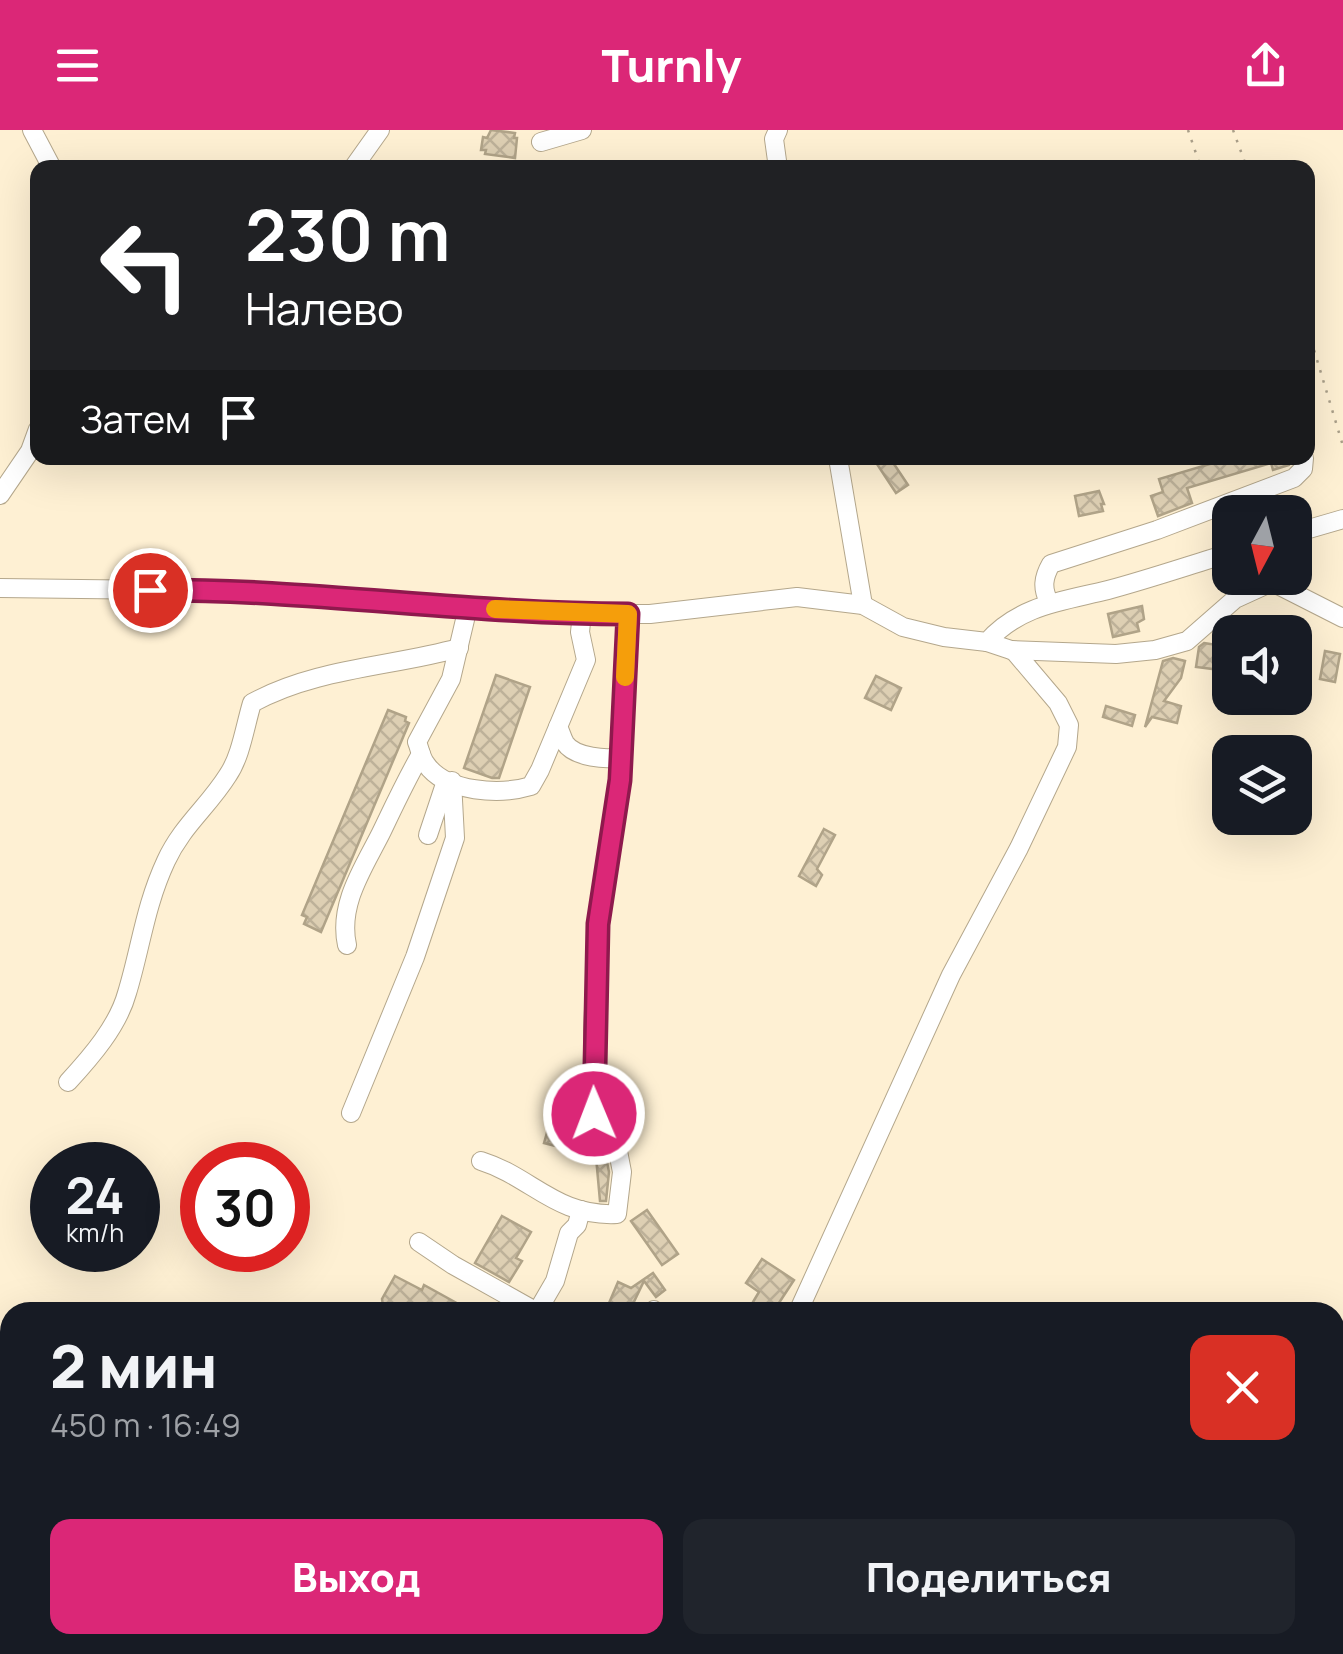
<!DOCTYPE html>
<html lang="ru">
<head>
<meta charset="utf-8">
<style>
  body { margin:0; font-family:Manrope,sans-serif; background:#20242c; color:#f1f3f6; height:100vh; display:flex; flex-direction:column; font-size:38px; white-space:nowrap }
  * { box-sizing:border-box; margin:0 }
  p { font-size:32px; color:#9ea1a6 }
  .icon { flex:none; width:55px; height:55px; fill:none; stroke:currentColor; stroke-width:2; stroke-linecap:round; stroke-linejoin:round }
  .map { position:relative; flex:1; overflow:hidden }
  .details { position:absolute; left:0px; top:1172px; width:1345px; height:352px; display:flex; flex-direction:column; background:#171b24; border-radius:30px 30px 0 0; box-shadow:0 10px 40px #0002 }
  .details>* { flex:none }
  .hud { position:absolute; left:30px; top:30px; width:1285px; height:305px; border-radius:20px; box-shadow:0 10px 40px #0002; background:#202124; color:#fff; overflow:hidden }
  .needle { width:65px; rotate:187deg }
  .fabs { position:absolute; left:1212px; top:365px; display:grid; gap:20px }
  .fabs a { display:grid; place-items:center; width:100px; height:100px; border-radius:20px; background:#171b24; box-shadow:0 10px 40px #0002; font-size:50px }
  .speed { position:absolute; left:30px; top:1012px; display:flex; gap:20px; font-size:50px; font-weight:700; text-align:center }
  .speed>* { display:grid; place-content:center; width:130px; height:130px; border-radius:50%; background:#171b24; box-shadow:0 10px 40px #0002; line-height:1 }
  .speed small { font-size:25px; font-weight:400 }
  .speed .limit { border:15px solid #d22; background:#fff; color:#111 }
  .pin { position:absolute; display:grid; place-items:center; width:85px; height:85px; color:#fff; margin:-42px; border:5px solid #fff; border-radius:50%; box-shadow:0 2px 10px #0007 }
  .me { position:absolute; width:110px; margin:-55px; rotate:359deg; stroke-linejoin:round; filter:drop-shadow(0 0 8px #0008) }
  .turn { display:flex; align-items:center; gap:35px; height:210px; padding:0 50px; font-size:45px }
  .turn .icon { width:130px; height:130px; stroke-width:2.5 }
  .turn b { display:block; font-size:70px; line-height:85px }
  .then { display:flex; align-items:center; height:95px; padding:0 50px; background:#0003; gap:20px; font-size:38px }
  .round { display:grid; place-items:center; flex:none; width:105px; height:105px; border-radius:20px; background:#20242c }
  .summary { display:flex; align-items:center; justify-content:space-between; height:170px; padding:0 50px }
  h1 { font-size:60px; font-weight:800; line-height:75px }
  .button { display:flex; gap:20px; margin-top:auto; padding:20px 50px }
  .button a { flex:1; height:115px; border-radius:20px; background:#db2777; color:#fff; font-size:40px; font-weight:800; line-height:115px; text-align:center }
  .button a+a { background:#20242c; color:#f1f3f6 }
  header { display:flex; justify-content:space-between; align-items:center; height:130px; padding:0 50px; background:#db2777; color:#fff; font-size:45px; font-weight:800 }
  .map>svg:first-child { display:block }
</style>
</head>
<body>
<header><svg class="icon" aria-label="menu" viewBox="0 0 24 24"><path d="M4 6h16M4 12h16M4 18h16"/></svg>Turnly<svg class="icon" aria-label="share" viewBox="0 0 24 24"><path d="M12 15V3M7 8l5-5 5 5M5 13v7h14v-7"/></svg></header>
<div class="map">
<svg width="1343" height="1524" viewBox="0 0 1343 1524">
  <defs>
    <pattern id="building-cross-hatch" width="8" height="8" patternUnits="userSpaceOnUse" patternTransform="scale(2.5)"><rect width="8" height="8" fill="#ddcfb3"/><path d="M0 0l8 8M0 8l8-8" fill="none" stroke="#bdb199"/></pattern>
  </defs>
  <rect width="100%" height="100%" fill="#fef0d3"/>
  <g fill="url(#building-cross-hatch)" stroke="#b0a388" stroke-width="2.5">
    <polygon points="491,0 515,3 514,8 517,8 515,28 485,24 486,20 481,20 483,7 487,8"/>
    <polygon points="873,328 890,328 908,355 896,363"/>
    <polygon points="1230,328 1292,328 1289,335 1273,340 1271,333 1187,358 1192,373 1158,386 1151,366 1163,362 1159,349"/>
    <polygon points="1099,361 1104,374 1101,374 1103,381 1079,386 1075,366"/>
    <polygon points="1142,476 1144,489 1137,493 1139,501 1113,507 1108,484"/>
    <polygon points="1204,513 1217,515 1213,539 1196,537 1199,517"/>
    <polygon points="1325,521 1340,524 1335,552 1320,549"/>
    <polygon points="1173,528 1185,531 1181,548 1164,571 1181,576 1177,593 1152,587 1145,597 1163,531"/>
    <polygon points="496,545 530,557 499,648 492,648 464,638"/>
    <polygon points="876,546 901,558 891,580 865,568"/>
    <polygon points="1106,576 1135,585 1132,596 1103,587"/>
    <polygon points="388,580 406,587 405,591 409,593 321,802 304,794 307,787 302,785"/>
    <polygon points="824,699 835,705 817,739 822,745 816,756 799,746"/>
    <polygon points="550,992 577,999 571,1020 544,1013"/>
    <polygon points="599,1015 605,1022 609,1042 606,1071 600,1071 595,1016"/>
    <polygon points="647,1080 678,1124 662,1135 631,1091"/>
    <polygon points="502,1086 531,1102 516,1128 522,1131 509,1152 475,1133"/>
    <polygon points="762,1129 794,1150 773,1182 760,1182 750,1177 759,1162 746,1153"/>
    <polygon points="653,1143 665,1160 656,1167 644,1151 629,1182 609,1173 618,1152 631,1158"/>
    <polygon points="395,1146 422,1160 424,1155 473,1182 396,1182 383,1176 382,1169"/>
  </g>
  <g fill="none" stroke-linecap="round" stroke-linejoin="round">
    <g stroke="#b4a78c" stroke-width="20">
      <g id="minor">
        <polyline points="32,0 52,38"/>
        <polyline points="541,12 582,0"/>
        <polyline points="353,38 380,0"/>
        <polyline points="778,38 774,9 778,0"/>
        <polyline points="838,328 863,475"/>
        <polyline points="0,365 30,321 38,299"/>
        <polyline points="1295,403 1343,389"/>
        <path d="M0,458L243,461L591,484H650L797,467L863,475L903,497L944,507L987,512C1019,475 1064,471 1108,460C1149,449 1190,435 1230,423"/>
        <path d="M1049,472C1042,458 1043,448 1051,434L1157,400L1294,348L1303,339L1304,328"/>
        <path d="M468,477L451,549L417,612C420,619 421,628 426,634C446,663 501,665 531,656L540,640L586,530L580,502L582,483"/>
        <polyline points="1011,520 1116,524 1155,520 1187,511 1235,469 1272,452 1343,488"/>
        <path d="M558,597C561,602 562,608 565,613C574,627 608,631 622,626"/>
        <polyline points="428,705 445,654"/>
        <path d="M347,815C338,774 364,737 381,703C394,676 406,650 421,624"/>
        <path d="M68,952C91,927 118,896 127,863C141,817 145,776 166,731C182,696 208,677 228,645C241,626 245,596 252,573C316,538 390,537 459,518"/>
        <polyline points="351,983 415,827 455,708 452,651"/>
        <path d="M481,1031C532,1047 556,1087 617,1084L622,1042L617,1016L602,1000L594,984L593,901L598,794L620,650L628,484"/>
        <polyline points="419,1112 453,1135 537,1182"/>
        <polyline points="654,1180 655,1182"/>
        <polyline points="537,1182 555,1151 569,1103 577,1095 581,1080"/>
        <polyline points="798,1182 951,845 1019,718 1067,617 1069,595 1058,573 1014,521 987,512"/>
        <polyline points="1335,1294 1343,1273"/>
        <polyline points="1335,1309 1343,1310"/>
        <polyline points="674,1515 694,1524"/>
        <polyline points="734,1524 735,1515"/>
        <polyline points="1247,1524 1250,1515"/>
      </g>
    </g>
    <g stroke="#aa9f89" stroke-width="2.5" stroke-dasharray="2.5 8" stroke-linecap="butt">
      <polyline points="1188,0 1201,38"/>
      <polyline points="1233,0 1247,38"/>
      <polyline points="1308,200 1343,316"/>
    </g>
    <use href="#minor" stroke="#fff" stroke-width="18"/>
  </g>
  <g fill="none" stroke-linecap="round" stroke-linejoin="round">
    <g stroke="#8e194d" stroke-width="25">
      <path id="route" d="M150,460C309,459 468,484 628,484L620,650L598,794L594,984"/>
    </g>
    <use href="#route" stroke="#db2777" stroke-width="18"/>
    <polyline stroke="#f59e0b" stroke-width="18" points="495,479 628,484 625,547"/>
  </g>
</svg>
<div class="fabs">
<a><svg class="needle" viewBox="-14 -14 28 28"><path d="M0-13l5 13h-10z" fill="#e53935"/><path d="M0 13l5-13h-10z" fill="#9ea1a6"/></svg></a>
<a><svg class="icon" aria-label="sound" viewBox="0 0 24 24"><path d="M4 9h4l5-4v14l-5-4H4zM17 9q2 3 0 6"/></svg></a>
<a><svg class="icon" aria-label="layers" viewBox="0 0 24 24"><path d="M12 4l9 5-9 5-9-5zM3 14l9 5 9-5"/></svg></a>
</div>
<div class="speed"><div>24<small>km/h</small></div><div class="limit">30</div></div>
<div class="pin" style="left:150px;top:460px;background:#d93025"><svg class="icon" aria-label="arrive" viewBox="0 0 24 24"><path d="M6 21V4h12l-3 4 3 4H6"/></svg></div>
<svg class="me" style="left:594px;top:984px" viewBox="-20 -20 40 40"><circle r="17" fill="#db2777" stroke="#fff" stroke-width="3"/><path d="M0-11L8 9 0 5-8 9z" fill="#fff"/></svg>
<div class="hud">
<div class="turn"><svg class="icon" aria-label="left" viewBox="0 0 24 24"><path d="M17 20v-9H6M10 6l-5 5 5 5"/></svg><div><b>230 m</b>Налево</div></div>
<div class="then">Затем<svg class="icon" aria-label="arrive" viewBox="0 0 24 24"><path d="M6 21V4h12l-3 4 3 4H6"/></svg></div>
</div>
<section class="details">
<div class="summary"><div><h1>2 мин</h1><p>450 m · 16:49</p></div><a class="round" style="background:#d93025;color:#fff"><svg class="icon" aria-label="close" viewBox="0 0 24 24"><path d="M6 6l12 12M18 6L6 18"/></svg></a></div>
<div class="button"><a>Выход</a><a>Поделиться</a></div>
</section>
</div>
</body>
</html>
